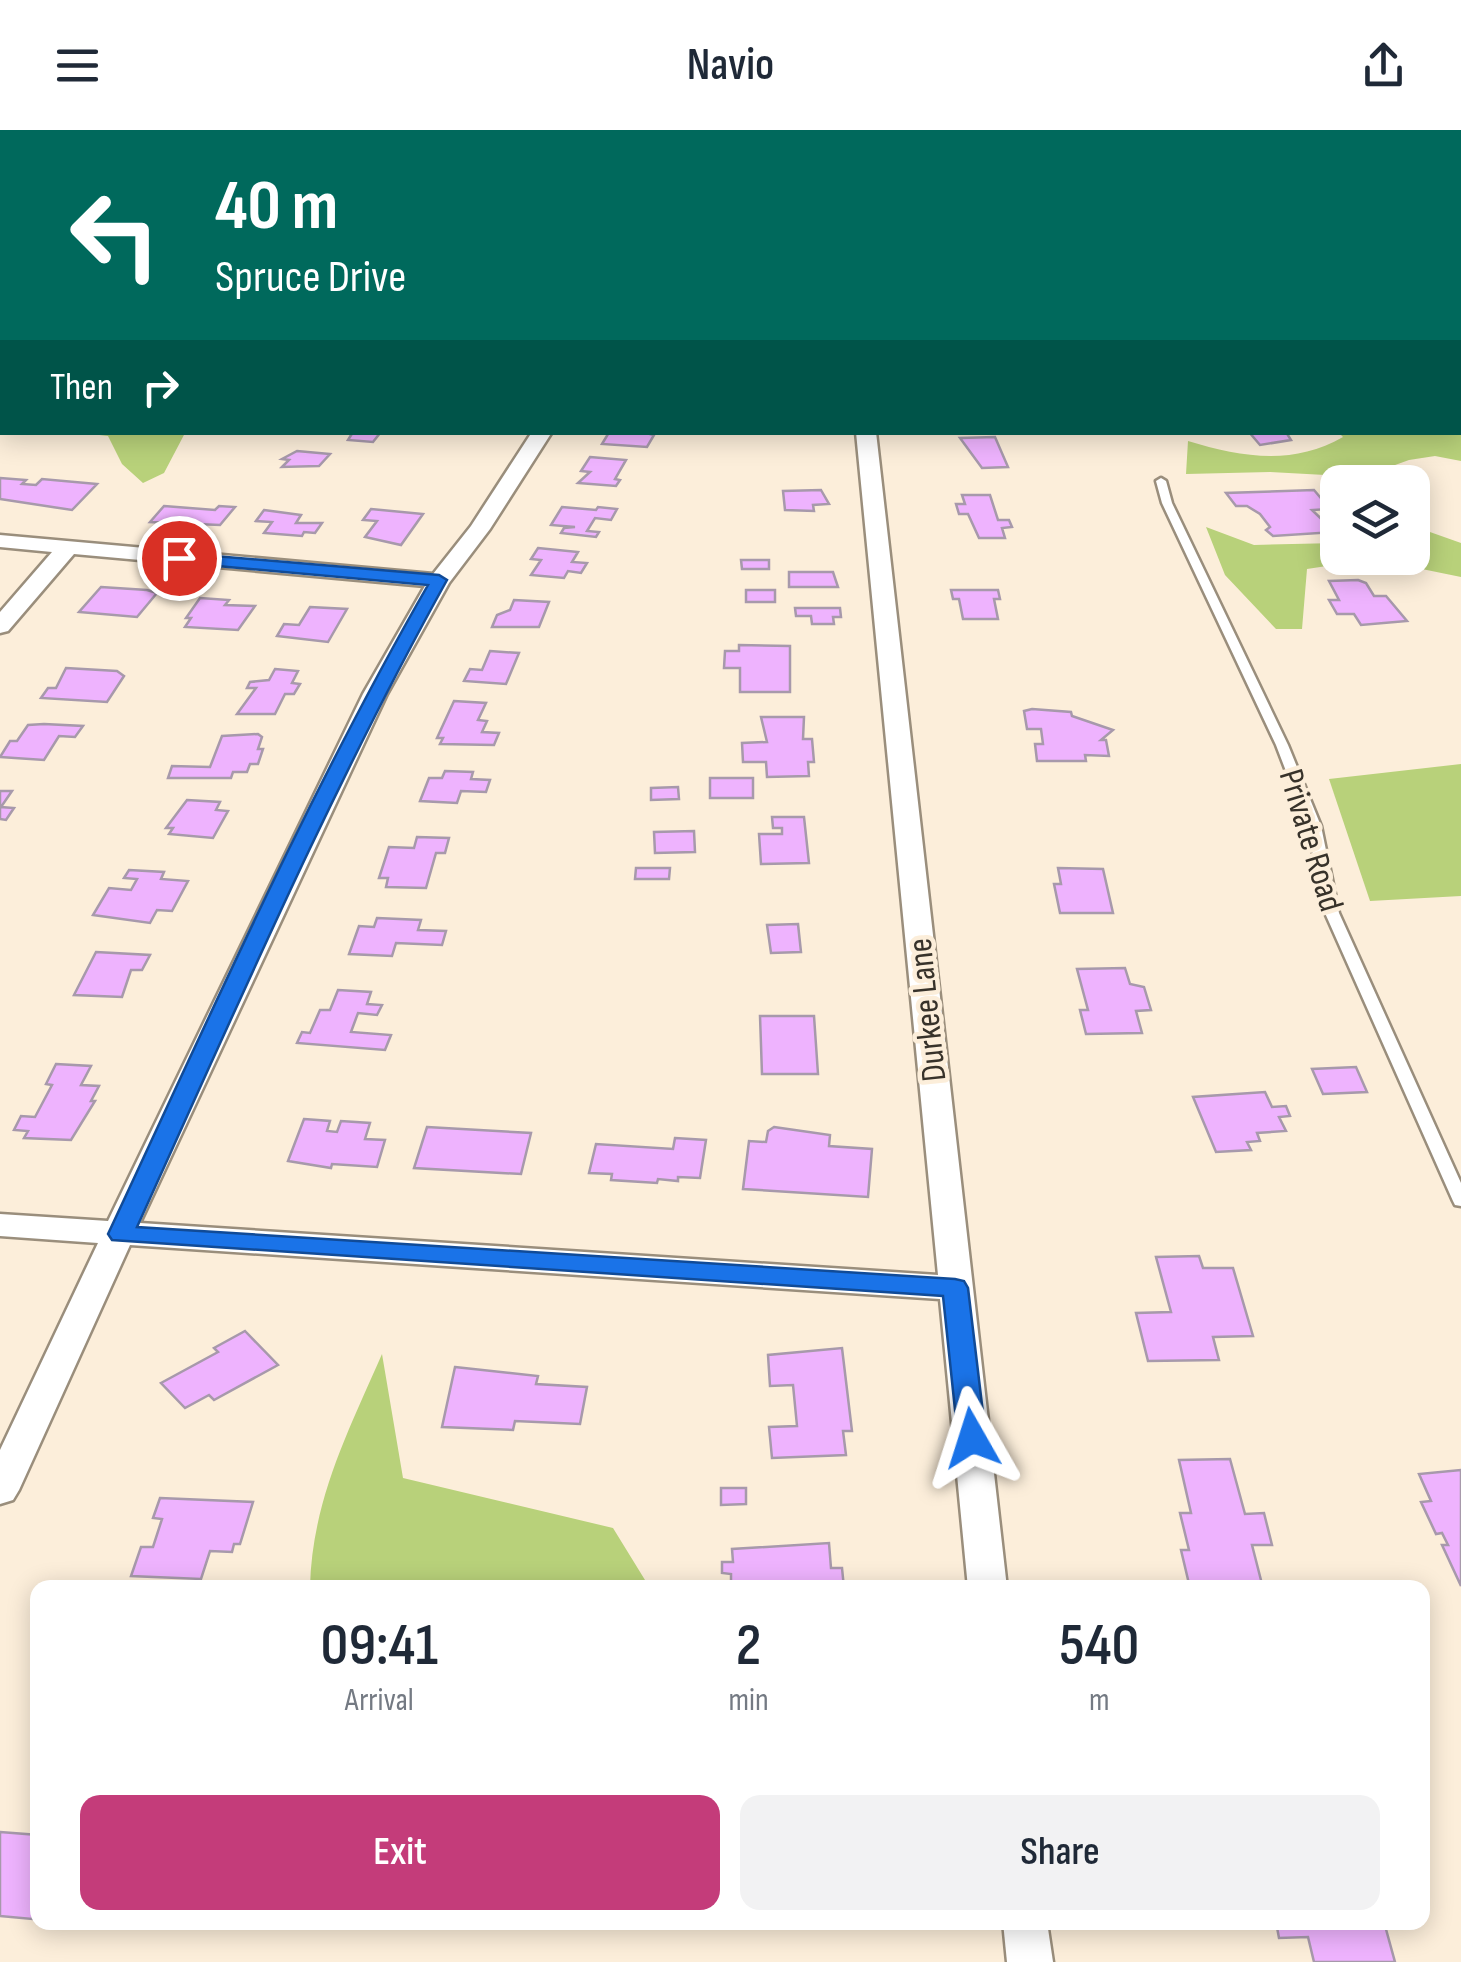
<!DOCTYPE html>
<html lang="en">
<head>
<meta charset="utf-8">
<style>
  body { margin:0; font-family:"Sofia Sans Condensed",sans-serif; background:#f2f2f3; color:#1f2937; height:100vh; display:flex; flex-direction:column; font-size:38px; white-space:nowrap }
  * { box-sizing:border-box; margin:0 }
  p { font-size:32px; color:#747a83 }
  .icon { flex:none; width:55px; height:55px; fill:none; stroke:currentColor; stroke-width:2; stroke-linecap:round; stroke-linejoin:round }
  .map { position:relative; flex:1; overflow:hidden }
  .side { position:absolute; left:30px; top:1450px; width:1400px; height:350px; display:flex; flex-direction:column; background:#fff; border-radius:20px; box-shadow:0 5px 25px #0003 }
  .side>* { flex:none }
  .top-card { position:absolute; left:0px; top:0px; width:1462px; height:305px; box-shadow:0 5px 25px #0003; background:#00695c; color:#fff; overflow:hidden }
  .fabs { position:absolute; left:1320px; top:335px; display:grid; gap:20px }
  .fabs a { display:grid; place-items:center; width:110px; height:110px; border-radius:20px; background:#fff; box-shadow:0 5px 25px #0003; font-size:50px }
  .pin { position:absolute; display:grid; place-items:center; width:85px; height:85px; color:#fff; margin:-42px; border:5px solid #fff; border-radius:50%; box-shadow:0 2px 10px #0007 }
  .me { position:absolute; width:110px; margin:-55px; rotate:354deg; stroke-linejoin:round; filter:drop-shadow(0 0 8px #0008) }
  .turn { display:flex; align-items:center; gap:35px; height:210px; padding:0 50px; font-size:45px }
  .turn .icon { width:130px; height:130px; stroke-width:2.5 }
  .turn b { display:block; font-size:70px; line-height:85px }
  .then { display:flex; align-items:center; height:95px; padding:0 50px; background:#0003; gap:20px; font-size:38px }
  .eta { display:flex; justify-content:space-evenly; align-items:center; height:170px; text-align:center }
  .eta b { font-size:60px; font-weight:600; line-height:70px }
  .cta { display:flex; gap:20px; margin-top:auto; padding:20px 50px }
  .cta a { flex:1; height:115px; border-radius:20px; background:#c43c7a; color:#fff; font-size:40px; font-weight:600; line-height:115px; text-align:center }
  .cta a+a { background:#f2f2f3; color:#1f2937 }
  header { display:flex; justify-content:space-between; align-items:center; height:130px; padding:0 50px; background:#fff; font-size:45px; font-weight:600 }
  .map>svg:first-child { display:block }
</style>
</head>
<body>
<header><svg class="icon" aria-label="menu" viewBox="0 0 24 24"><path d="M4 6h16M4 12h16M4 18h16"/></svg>Navio<svg class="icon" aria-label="share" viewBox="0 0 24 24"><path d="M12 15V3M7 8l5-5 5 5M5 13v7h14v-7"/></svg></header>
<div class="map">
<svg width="1461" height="1832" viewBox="0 0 1461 1832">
  <rect width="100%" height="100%" fill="#fceeda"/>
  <g fill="#b8d17a">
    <path d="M1461,274V331L1435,326L1409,330L1362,347L1270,342L1186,344L1188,311C1241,327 1293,336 1343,307L1339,303L1460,302Z"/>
    <polygon points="82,303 185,303 164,343 143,353 122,334 108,306"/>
    <polygon points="1413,396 1461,413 1461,447 1373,429 1307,439 1302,499 1276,499 1225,445 1206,397 1254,415 1337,413 1338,428 1412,428"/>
    <polygon points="1461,634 1461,766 1370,771 1329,649"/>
    <path d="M382,1224L403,1348L613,1398L645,1450L640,1457H310C312,1371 348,1302 382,1224Z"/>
  </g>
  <g fill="#eeb3fe" stroke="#a799ab" stroke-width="2.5">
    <polygon points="1351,0 1352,2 1131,0"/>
    <polygon points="353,302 379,302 380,303 373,312 348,310"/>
    <polygon points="615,302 642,302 654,305 647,317 602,314 608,304"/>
    <polygon points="1249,302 1286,302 1291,310 1260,315"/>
    <polygon points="995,307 1008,337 982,338 960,308"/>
    <polygon points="297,321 330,324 319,336 282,337 289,330 282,329"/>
    <polygon points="590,327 626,330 615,349 620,350 616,356 578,353 590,342 581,341"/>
    <polygon points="0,348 26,350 22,354 36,355 42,349 97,354 72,380 0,369"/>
    <polygon points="821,360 829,374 813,375 814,381 785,380 783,361"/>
    <polygon points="1314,360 1330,379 1312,380 1335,402 1273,406 1266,400 1270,397 1260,384 1247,376 1236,376 1226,363"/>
    <polygon points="962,365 990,365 998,390 1009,390 1012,397 1002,398 1005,408 979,408 968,384 959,384 956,374 965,374"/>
    <polygon points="164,376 215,380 219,376 235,377 220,395 150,392"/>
    <polygon points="562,377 596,380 598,377 617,379 611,390 595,388 587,401 599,402 596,407 561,403 564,398 575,397 551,395"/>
    <polygon points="371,379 423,384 401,415 365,407 377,391 363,390"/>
    <polygon points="264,380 301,385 296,393 322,393 315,403 304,402 302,406 264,403 272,392 256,391"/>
    <polygon points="538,418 578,422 572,432 587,433 581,443 568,441 564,448 531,445 541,430 531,429"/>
    <polygon points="741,430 769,430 769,439 742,439"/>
    <polygon points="789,442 833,442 838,457 789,457"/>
    <polygon points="1358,450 1366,453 1374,466 1386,466 1407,491 1361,495 1354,484 1337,484 1329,470 1339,470 1329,451"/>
    <polygon points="101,457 147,460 157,463 137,487 79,482"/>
    <rect x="746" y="460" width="29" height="12"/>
    <polygon points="951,460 998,460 1000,469 994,469 998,489 963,489 959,469 953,469"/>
    <polygon points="200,468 229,470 225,475 255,476 238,500 185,497 191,488 186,488"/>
    <polygon points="514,470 549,472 539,497 492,497 497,485 510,480"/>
    <polygon points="310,477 347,479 328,512 277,506 284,494 299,495"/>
    <polygon points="795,478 840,478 841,487 833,487 834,494 812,494 811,486 796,486"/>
    <polygon points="739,515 790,516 790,562 740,562 740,538 724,538 725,521 739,521"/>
    <polygon points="490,521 519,523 506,554 464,551 470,539 482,540"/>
    <polygon points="66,538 117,541 124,546 107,572 41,568 48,558 56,558"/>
    <polygon points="275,539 298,541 292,553 300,554 294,564 285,564 275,584 237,584 256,558 247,558 250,552 269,550"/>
    <polygon points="454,571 486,573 478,590 487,591 482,602 499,603 494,615 440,614 443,608 437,608"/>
    <polygon points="1032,579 1071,582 1072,586 1113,600 1101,610 1106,610 1109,626 1085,625 1086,631 1037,631 1035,614 1043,614 1041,599 1027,599 1024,581"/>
    <polygon points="761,587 804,587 803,609 812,609 814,632 808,632 809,646 767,647 766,632 743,632 742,613 767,612"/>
    <polygon points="44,594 83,596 75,607 59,606 44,630 0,627 10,611 17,611 28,595"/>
    <polygon points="258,604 262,607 258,619 263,619 258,634 250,634 247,642 233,642 231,648 168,648 172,636 210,637 222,606"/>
    <polygon points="445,641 473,642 471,649 490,650 486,662 461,661 457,673 420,671 429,648 442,648"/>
    <rect x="710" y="648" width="43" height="20"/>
    <polygon points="678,657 679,669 651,670 651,658"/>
    <polygon points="0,661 12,661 1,677 14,678 6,690 0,689"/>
    <polygon points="187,670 220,672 216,680 228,681 213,708 169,704 173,698 166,698"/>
    <polygon points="772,687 804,687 809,733 761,734 759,704 782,704 782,698 773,698"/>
    <polygon points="694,701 695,722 655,723 654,702"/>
    <polygon points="417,707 449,708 445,723 436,723 426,758 386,757 388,748 379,748 389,717 414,718"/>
    <polygon points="636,738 670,738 669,749 635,749"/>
    <polygon points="1058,738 1103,739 1113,783 1060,783 1054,754 1061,754"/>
    <polygon points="129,740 164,742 161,749 188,751 172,781 157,780 150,793 93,785 109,758 131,760 137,749 124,748"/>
    <polygon points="377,788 421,790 418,800 446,801 442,815 396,813 392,826 349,824 359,796 374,797"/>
    <polygon points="798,794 801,822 771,823 767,795"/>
    <polygon points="96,822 150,825 142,840 131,840 122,867 74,865"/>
    <polygon points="1125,838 1130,854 1144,857 1151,880 1136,881 1142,903 1086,904 1080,880 1088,880 1077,839"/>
    <polygon points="338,860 371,862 367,874 382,875 377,885 358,883 351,902 391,905 385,920 297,913 302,902 310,903 320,880 330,880"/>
    <polygon points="760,886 814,886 818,944 762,944"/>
    <polygon points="56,934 91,936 81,955 99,956 91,971 95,971 71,1010 24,1008 28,1001 14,1000 21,986 35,987 52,955 46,954"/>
    <polygon points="1356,937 1367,962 1323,964 1312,939"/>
    <polygon points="1265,962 1272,977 1286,976 1290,986 1279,987 1286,1001 1257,1003 1260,1011 1247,1012 1251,1020 1216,1022 1193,967"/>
    <polygon points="304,989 330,991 327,1001 337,1002 341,991 370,993 365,1009 385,1010 377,1037 332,1034 331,1038 288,1031"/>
    <polygon points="427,997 531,1003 521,1044 414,1038"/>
    <polygon points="774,997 830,1005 829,1016 872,1019 868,1067 743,1059 749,1011 766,1012 768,1001"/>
    <polygon points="675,1008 706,1010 700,1048 678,1047 678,1051 658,1049 657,1053 611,1050 612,1044 589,1043 596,1014 673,1019"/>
    <polygon points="1199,1126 1203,1138 1233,1138 1253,1206 1213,1207 1219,1230 1148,1231 1136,1183 1171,1182 1156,1127"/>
    <polygon points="245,1201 278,1235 214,1270 209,1265 185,1278 161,1253 218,1222 214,1218"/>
    <polygon points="842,1218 852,1301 843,1301 846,1325 772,1328 769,1297 797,1296 793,1255 770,1256 768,1225"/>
    <polygon points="455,1237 538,1246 536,1254 587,1257 580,1294 515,1291 513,1300 442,1297"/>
    <polygon points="1230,1329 1245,1384 1264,1383 1272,1415 1252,1415 1263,1458 1190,1458 1181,1420 1189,1420 1180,1383 1191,1383 1179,1330"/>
    <polygon points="1461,1340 1461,1456 1442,1415 1448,1415 1442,1403 1436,1404 1421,1372 1431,1371 1419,1344"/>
    <polygon points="721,1358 746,1358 746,1374 721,1375"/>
    <polygon points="160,1368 253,1372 240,1414 234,1414 232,1422 210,1421 201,1449 131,1446 141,1417 153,1417 162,1389 153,1388"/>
    <polygon points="829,1413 831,1438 842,1438 844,1458 731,1457 731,1444 722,1443 722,1432 733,1432 732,1419"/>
    <polygon points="0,1702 38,1705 38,1775 32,1789 0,1786"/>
    <polygon points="1276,1792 1384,1792 1395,1832 1314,1832 1308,1807 1279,1808"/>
  </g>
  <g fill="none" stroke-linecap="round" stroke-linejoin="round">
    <g stroke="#9a8e7c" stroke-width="5">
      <polygon id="lane" points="1161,348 1166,351 1172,373 1288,615 1321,696 1339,783 1461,1053 1461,1076 1455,1075 1453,1071 1325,783 1307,696 1276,615 1162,373 1156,351"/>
    </g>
    <g stroke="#9a8e7c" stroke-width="5">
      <g id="street">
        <polygon points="532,302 552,302 490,399 449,453 387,564 140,1093 938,1145 856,302 876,302 1007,1458 968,1458 940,1169 130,1115 19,1360 13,1370 0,1374 0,1320 98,1113 0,1106 0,1084 108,1091 363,564 425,456 74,424 8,501 0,503 0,482 52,422 0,417 0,405 433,444 471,396"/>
        <polygon points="1003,1792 1047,1792 1053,1832 1007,1832"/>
      </g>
    </g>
    <g stroke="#9a8e7c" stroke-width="5">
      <g id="secondary">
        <rect x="0" y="89" width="2" height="12"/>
        <rect x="1460" y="171" width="1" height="14"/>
      </g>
    </g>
    <use href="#lane" fill="#fff" fill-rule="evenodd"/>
    <use href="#street" fill="#fff" fill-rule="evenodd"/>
    <use href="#secondary" fill="#fff" fill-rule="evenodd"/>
  </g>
  <path fill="#1a73e8" stroke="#114b97" stroke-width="2.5" d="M179,423L439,445L447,450C331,659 236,879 137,1097L955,1149L964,1151L968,1158L986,1308L982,1315L972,1318L962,1315L958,1308L943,1166L112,1110L108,1104C210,886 308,664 428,455L173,432L171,428Z"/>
  <g text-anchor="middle" stroke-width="9" stroke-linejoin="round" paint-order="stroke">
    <g font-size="35" fill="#37322a" stroke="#fceeda">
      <text transform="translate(1312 710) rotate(73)" y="12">Private Road</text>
      <text transform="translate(926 880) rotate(-96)" y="12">Durkee Lane</text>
    </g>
  </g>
</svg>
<div class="fabs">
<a><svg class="icon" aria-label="layers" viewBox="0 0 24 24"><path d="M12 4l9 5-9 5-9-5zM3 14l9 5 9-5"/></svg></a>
</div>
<div class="pin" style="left:179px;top:428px;background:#d93025"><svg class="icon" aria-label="arrive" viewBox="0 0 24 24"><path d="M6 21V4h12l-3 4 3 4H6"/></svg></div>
<svg class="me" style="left:972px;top:1308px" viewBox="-20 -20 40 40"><path d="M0-17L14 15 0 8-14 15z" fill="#1a73e8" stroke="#fff" stroke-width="4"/></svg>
<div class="top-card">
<div class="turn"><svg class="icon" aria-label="left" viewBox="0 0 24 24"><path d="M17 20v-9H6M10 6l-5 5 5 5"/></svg><div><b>40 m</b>Spruce Drive</div></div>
<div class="then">Then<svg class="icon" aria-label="right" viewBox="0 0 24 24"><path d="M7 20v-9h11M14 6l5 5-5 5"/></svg></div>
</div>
<section class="side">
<div class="eta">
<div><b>09:41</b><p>Arrival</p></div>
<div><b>2</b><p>min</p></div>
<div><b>540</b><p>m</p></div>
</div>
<div class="cta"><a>Exit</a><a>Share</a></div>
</section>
</div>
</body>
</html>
